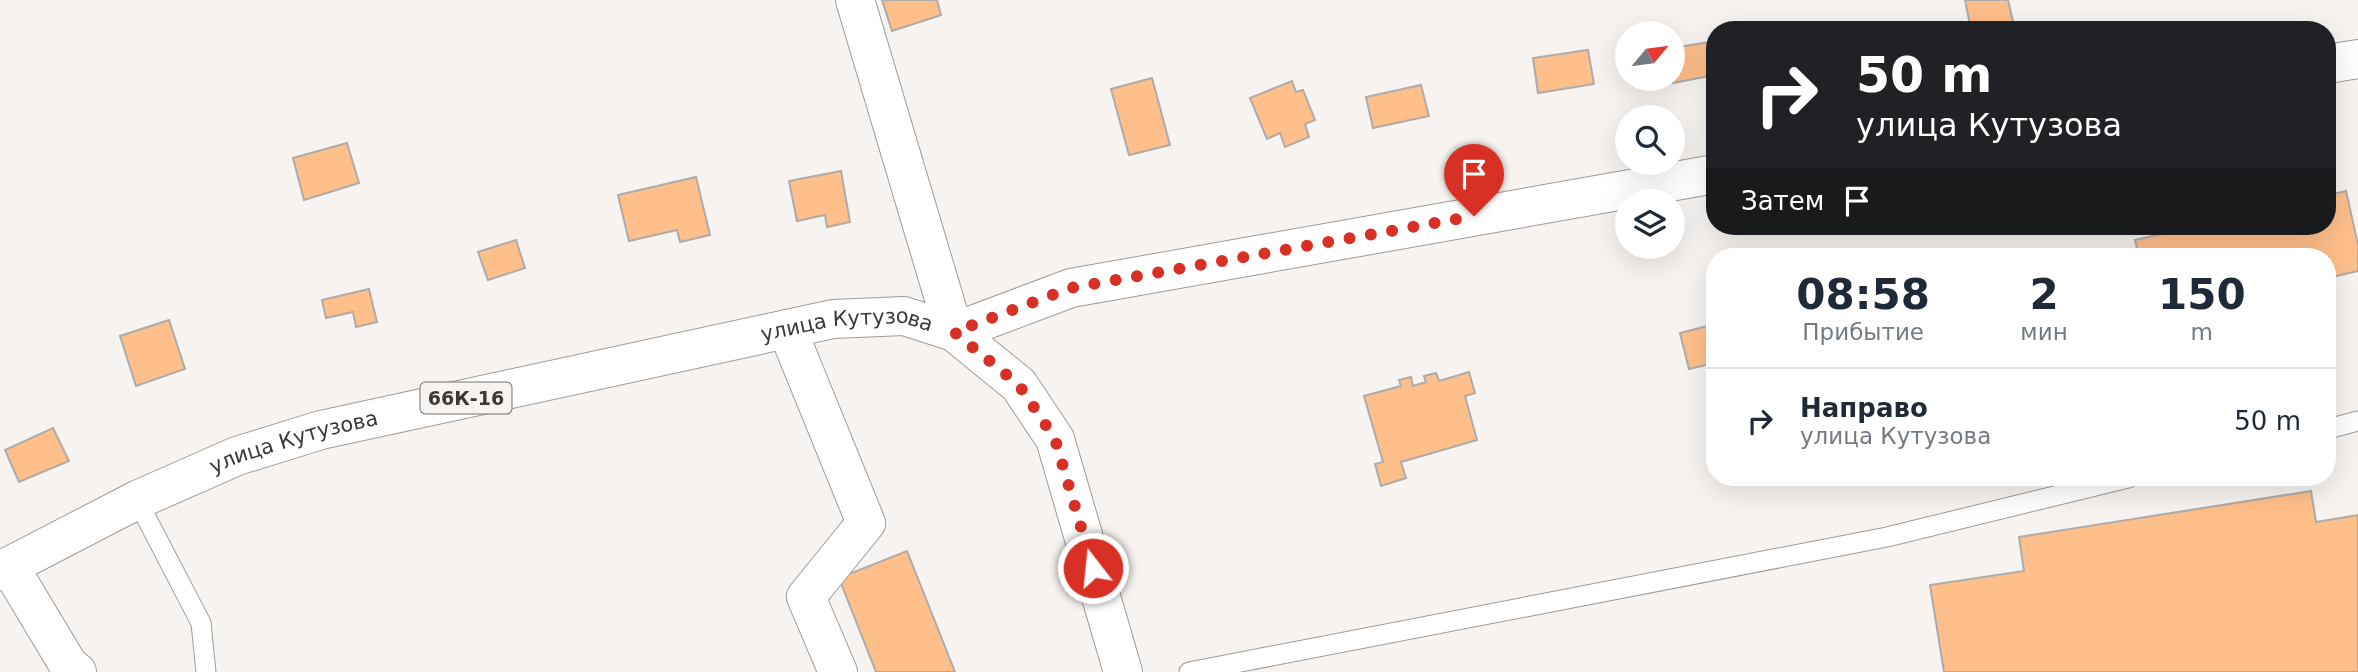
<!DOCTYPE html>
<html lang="ru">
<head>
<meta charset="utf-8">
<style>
  body { margin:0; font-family:"DejaVu Sans",sans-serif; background:#f2f2f3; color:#1f2937; height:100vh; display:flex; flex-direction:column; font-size:26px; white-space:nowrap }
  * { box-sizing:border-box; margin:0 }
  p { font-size:23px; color:#747a83 }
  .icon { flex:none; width:38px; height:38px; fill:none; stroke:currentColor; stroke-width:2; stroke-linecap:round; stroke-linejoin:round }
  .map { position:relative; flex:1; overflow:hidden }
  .panel { position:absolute; left:1706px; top:248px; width:630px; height:238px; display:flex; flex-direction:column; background:#fff; border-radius:28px; box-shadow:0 7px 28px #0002 }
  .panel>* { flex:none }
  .hud { position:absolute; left:1706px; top:21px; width:630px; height:214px; border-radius:28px; box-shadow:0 7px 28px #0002; background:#202124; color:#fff; overflow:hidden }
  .needle { width:46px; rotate:61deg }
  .buttons { position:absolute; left:1615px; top:21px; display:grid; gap:14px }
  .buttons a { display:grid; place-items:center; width:70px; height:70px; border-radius:50%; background:#fff; box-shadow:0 7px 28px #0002; font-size:35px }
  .pin { position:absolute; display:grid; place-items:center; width:60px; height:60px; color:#fff; margin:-72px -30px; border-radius:50% 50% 50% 0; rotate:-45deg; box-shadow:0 0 7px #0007 }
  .pin .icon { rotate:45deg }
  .me { position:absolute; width:77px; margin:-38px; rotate:344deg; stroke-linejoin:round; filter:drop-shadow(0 0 5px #0008) }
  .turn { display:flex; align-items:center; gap:24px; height:147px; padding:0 35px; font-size:32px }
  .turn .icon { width:91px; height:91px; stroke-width:2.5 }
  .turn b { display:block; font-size:49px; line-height:60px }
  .then { display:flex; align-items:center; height:66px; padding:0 35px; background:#0003; gap:14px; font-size:26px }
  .eta { display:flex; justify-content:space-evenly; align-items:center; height:119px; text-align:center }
  .eta b { font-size:42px; font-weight:600; line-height:49px }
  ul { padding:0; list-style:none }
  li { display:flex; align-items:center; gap:21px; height:105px; padding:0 35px; border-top:2px solid #e0e1e3 }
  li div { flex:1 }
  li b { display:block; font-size:26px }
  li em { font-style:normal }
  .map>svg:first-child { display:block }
</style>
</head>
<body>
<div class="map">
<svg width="2358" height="672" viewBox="0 0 2358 672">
  <rect width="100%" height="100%" fill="#f6f3f0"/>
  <g fill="#ffbf8b" stroke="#aeaba9" stroke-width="2">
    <polygon points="882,0 937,0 941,15 892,31"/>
    <polygon points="1965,0 2008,0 2015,30 1983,30 1982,28 1971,30"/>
    <polygon points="1715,41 1715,75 1673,83 1673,48"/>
    <polygon points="1588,50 1594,84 1538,93 1533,58"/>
    <polygon points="1152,78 1170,145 1129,155 1111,89"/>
    <polygon points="1292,81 1296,92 1303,90 1315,120 1305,124 1309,137 1285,147 1280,133 1267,139 1250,98"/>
    <polygon points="1421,85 1429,116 1373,128 1366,97"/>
    <polygon points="347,143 359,183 304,200 293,158"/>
    <polygon points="841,171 850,222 827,227 825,215 797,221 789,181"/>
    <polygon points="696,177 710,235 680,242 677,230 629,241 618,195"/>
    <polygon points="2346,191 2358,245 2358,271 2328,278 2328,257 2139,257 2135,240 2196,226 2328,226 2328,195"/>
    <polygon points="516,240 525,268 488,280 478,252"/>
    <polygon points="369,289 377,322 356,327 353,312 326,318 322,300"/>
    <polygon points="169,320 185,369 136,386 120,336"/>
    <polygon points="1715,324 1715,363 1689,369 1680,333"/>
    <polygon points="1469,372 1475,393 1465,396 1477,440 1401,462 1406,478 1381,486 1375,464 1383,462 1364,396 1401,386 1399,380 1411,377 1413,386 1426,382 1424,376 1436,373 1439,381"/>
    <polygon points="53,428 69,461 19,482 5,450"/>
    <polygon points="2311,491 2316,522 2358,515 2358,672 1944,672 1930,585 2024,571 2019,537"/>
    <polygon points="907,551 955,672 876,672 839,578"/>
  </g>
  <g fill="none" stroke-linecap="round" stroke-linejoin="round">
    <g stroke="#9e9b99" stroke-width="21">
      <g id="service">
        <polyline points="2328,429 2358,421"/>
        <polyline points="137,500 201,623 206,672"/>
        <polyline points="1189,672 1887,537 2128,478"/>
      </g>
    </g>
    <g stroke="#9e9b99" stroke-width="40">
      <g id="minor">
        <polyline points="855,0 954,332 1071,288 1715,174"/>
        <polyline points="2328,64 2358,59"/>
        <polyline points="787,329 866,523 806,597 838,672"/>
        <polyline points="9,566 69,666 77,672"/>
      </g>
    </g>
    <g stroke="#9e9b99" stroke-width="40">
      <g id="primary">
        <path id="s1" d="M0,571L137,500L237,456L321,430L833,319L904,316L954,332L1019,385L1055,439L1123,672"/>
      </g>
    </g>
    <use href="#service" stroke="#fff" stroke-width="19"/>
    <use href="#minor" stroke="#fff" stroke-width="38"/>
    <use href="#primary" stroke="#fff" stroke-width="38"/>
  </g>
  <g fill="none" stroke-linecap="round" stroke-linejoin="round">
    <polyline stroke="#d93025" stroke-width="12" stroke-dasharray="0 21.6" points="1093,568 1055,439 1019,385 954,332 1071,288 1474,216"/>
  </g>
  <g text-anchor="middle" stroke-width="7" stroke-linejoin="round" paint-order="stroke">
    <rect fill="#f6f3f0" stroke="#72716f" stroke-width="2" x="420.5" y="382.5" width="91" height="31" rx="5"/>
    <g font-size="19" font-weight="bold" fill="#3a3938">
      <text x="466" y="405">66К-16</text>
    </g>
    <g font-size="21" fill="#3a3938" stroke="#f6f3f0">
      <text dy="7" stroke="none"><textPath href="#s1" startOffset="889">улица Кутузова</textPath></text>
      <text dy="7" stroke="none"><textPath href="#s1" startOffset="322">улица Кутузова</textPath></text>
    </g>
  </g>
</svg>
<div class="buttons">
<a><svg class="needle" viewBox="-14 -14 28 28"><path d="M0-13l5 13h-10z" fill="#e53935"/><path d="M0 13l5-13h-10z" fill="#747a83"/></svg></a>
<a><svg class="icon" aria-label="search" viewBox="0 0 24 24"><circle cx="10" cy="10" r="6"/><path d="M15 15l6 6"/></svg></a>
<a><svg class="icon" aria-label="layers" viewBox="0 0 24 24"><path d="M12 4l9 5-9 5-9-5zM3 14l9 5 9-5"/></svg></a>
</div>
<div class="pin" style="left:1474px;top:216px;background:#d93025"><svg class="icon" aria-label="arrive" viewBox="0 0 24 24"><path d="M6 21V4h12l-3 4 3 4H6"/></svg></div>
<svg class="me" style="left:1093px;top:568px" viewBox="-20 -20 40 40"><circle r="17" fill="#d93025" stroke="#fff" stroke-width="3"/><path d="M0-11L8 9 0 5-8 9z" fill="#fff"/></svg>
<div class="hud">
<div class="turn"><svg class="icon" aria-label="right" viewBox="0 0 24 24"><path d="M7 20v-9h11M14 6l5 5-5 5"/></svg><div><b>50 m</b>улица Кутузова</div></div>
<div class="then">Затем<svg class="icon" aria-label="arrive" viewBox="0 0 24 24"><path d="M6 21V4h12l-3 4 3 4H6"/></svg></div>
</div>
<section class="panel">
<div class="eta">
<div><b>08:58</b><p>Прибытие</p></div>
<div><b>2</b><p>мин</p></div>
<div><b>150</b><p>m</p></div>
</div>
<ul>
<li><svg class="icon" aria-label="right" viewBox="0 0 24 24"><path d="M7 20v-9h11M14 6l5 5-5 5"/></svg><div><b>Направо</b><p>улица Кутузова</p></div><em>50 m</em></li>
</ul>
</section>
</div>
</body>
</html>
